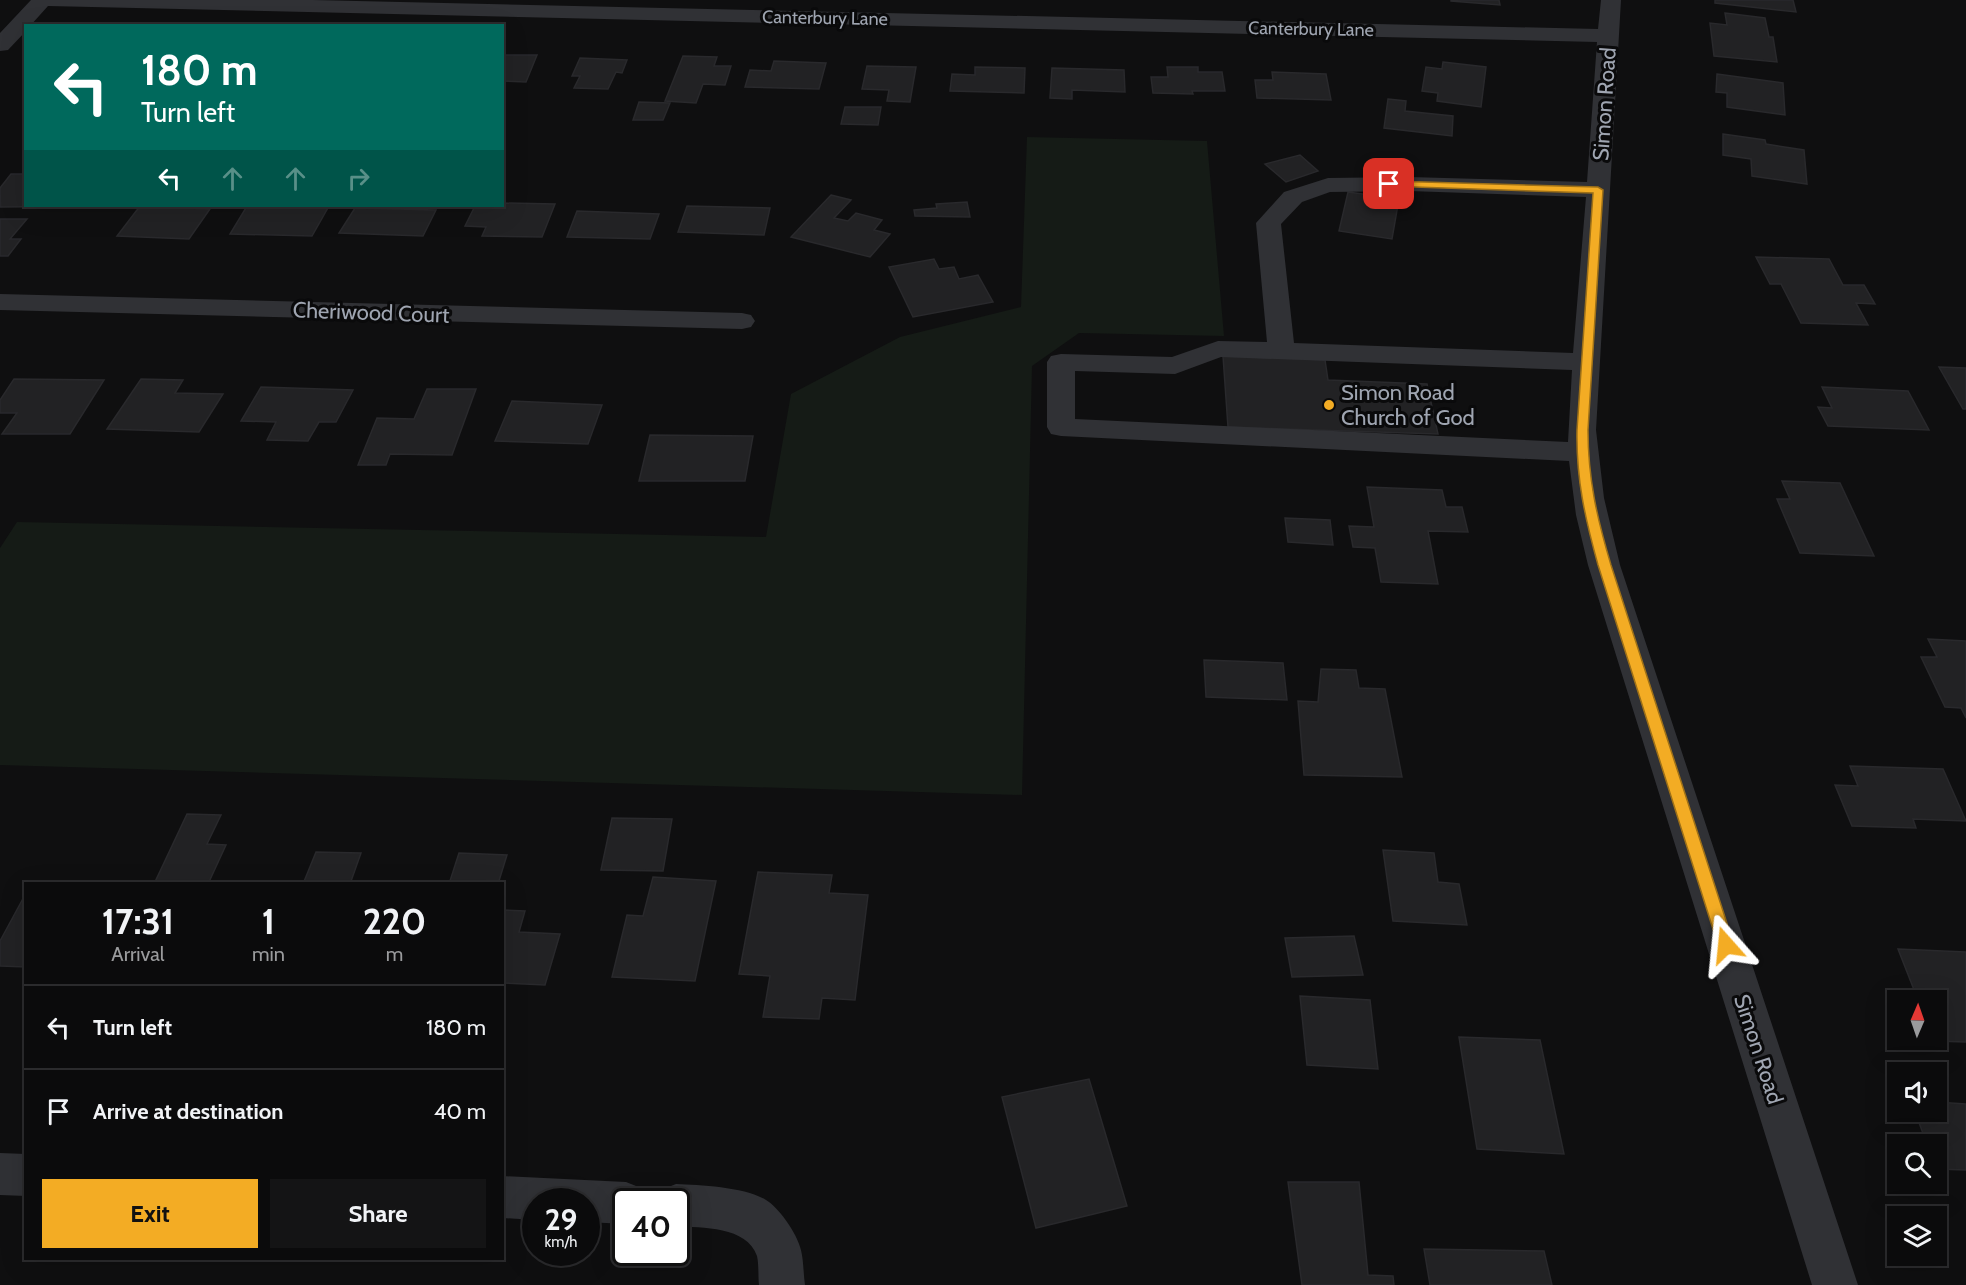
<!DOCTYPE html>
<html lang="en">
<head>
<meta charset="utf-8">
<style>
  body { margin:0; font-family:Cabin,sans-serif; background:#141415; color:#f1f3f6; height:100vh; display:flex; flex-direction:column; font-size:22px; white-space:nowrap }
  * { box-sizing:border-box; margin:0 }
  p { font-size:20px; color:#9a9b9d }
  .icon { flex:none; width:33px; height:33px; fill:none; stroke:currentColor; stroke-width:2; stroke-linecap:round; stroke-linejoin:round }
  .map { position:relative; flex:1; overflow:hidden }
  .sheet { position:absolute; left:24px; top:882px; width:480px; height:378px; display:flex; flex-direction:column; background:#0b0b0c; border-radius:0px; box-shadow:0 6px 24px #0002,0 0 0 2px #2b2b2d }
  .sheet>* { flex:none }
  .banner { position:absolute; left:24px; top:24px; width:480px; height:183px; border-radius:0px; box-shadow:0 6px 24px #0002,0 0 0 2px #2b2b2d; background:#00695c; color:#fff; overflow:hidden }
  .needle { width:39px; rotate:2deg }
  .buttons { position:absolute; left:1887px; top:990px; display:grid; gap:12px }
  .buttons a { display:grid; place-items:center; width:60px; height:60px; border-radius:0px; background:#0b0b0c; box-shadow:0 6px 24px #0002,0 0 0 2px #2b2b2d; font-size:30px }
  .speed { position:absolute; left:522px; top:1188px; display:flex; gap:12px; font-size:30px; font-weight:700; text-align:center }
  .speed>* { display:grid; place-content:center; width:78px; height:78px; border-radius:50%; background:#0b0b0c; box-shadow:0 6px 24px #0002,0 0 0 2px #2b2b2d; line-height:1 }
  .speed small { font-size:15px; font-weight:400 }
  .speed .limit { border:3px solid #111; border-radius:9px; background:#fff; color:#111 }
  .pin { position:absolute; display:grid; place-items:center; width:51px; height:51px; color:#fff; margin:-26px; border-radius:12px; box-shadow:0 3px 9px #0006 }
  .me { position:absolute; width:66px; margin:-33px; rotate:342deg; stroke-linejoin:round; filter:drop-shadow(0 0 4px #0008) }
  .turn { display:flex; align-items:center; gap:21px; height:126px; padding:0 18px; font-size:27px }
  .turn .icon { width:78px; height:78px; stroke-width:2.5 }
  .turn b { display:block; font-size:42px; line-height:51px }
  .lanes { display:flex; align-items:center; height:57px; padding:0 18px; background:#0003; justify-content:center; gap:30px; direction:ltr }
  .lanes .off { opacity:.35 }
  .eta { display:flex; justify-content:space-evenly; align-items:center; height:102px; text-align:center }
  .eta b { font-size:36px; font-weight:800; line-height:42px }
  .button { display:flex; gap:12px; margin-top:auto; padding:12px 18px }
  .button a { flex:1; height:69px; border-radius:0px; background:#f3ac24; color:#111; font-size:24px; font-weight:800; line-height:69px; text-align:center }
  .button a+a { background:#141415; color:#f1f3f6 }
  ul { padding:0; list-style:none }
  li { display:flex; align-items:center; gap:18px; height:84px; padding:0 18px; border-top:2px solid #2b2b2d }
  li div { flex:1 }
  li b { display:block; font-size:22px }
  li em { font-style:normal }
  .map>svg:first-child { display:block }
</style>
</head>
<body>
<div class="map">
<svg width="1966" height="1285" viewBox="0 0 1966 1285">
  <rect width="100%" height="100%" fill="#0f0f10"/>
  <polygon fill="#151b16" points="1027,137 1207,141 1224,336 1079,333 1032,366 1022,795 0,765 0,548 17,522 766,537 791,394 900,337 1021,307"/>
  <g fill="#222224" stroke="#29292c" stroke-width="1.5">
    <polygon points="1499,0 1500,5 1451,1 1451,0"/>
    <polygon points="1715,0 1793,0 1796,12 1715,3"/>
    <polygon points="1725,13 1765,18 1769,37 1773,37 1777,62 1714,56 1710,23 1727,25"/>
    <polygon points="502,55 537,55 526,82 502,81"/>
    <polygon points="683,56 717,57 714,66 731,66 725,85 703,84 696,103 665,101"/>
    <polygon points="580,58 627,60 622,73 616,72 608,89 574,88 580,76 572,76"/>
    <polygon points="774,61 826,63 819,89 745,87 750,70 771,71"/>
    <polygon points="1443,62 1486,67 1481,107 1437,101 1438,93 1422,91 1426,67 1442,69"/>
    <polygon points="867,66 916,67 910,102 887,101 889,90 862,89"/>
    <polygon points="975,67 1025,68 1024,93 950,91 952,74 975,75"/>
    <polygon points="1167,67 1198,67 1198,72 1222,72 1225,91 1192,91 1193,94 1153,93 1151,77 1168,77"/>
    <polygon points="1052,68 1124,70 1125,92 1072,90 1072,99 1050,98"/>
    <polygon points="1272,72 1326,74 1331,100 1257,98 1255,80 1273,80"/>
    <polygon points="1717,74 1783,83 1785,115 1727,107 1727,93 1716,92"/>
    <polygon points="1388,99 1406,101 1405,111 1453,116 1452,136 1384,128"/>
    <polygon points="639,102 670,103 663,120 633,120"/>
    <polygon points="845,107 881,107 878,125 841,124"/>
    <polygon points="1723,134 1765,140 1766,144 1804,150 1807,184 1752,176 1751,159 1723,155"/>
    <polygon points="1300,155 1318,171 1286,182 1265,164"/>
    <polygon points="11,174 26,174 26,206 97,206 0,207 0,188"/>
    <polygon points="1348,192 1399,199 1392,239 1339,231"/>
    <polygon points="831,195 851,200 834,218 848,221 856,213 882,220 874,230 890,234 870,257 791,237"/>
    <polygon points="967,202 970,217 915,216 914,210 937,208 936,204"/>
    <polygon points="502,203 555,204 542,237 482,236 486,227 465,226 475,206 502,206"/>
    <polygon points="140,206 210,209 189,239 117,236"/>
    <polygon points="247,206 329,206 312,236 230,234"/>
    <polygon points="687,206 770,208 764,235 678,232"/>
    <polygon points="355,208 436,210 423,236 339,233"/>
    <polygon points="577,211 659,214 650,239 567,237"/>
    <polygon points="0,219 27,219 10,239 21,239 8,256 0,256"/>
    <polygon points="1756,257 1829,259 1843,285 1864,285 1875,304 1856,303 1868,325 1801,323 1781,284 1770,284"/>
    <polygon points="934,259 939,269 954,267 959,279 978,275 993,302 913,317 889,267"/>
    <polygon points="1223,356 1325,360 1328,380 1427,384 1438,434 1228,427"/>
    <polygon points="1939,367 1966,368 1966,409 1963,409"/>
    <polygon points="14,379 104,380 70,434 2,434 17,413 0,413 0,400"/>
    <polygon points="141,379 183,380 175,393 223,394 199,432 107,429"/>
    <polygon points="261,387 353,390 336,422 319,422 308,441 267,440 276,422 241,421"/>
    <polygon points="1822,387 1908,391 1929,430 1828,426 1818,407 1832,408"/>
    <polygon points="427,389 476,389 452,455 390,454 386,465 358,465 377,418 414,419"/>
    <polygon points="512,401 602,405 588,444 495,441"/>
    <polygon points="650,435 753,436 745,481 639,481"/>
    <polygon points="1782,481 1840,483 1874,556 1800,553 1777,499 1790,499"/>
    <polygon points="1367,487 1442,490 1446,507 1462,507 1468,532 1428,531 1438,584 1381,582 1375,548 1353,547 1349,526 1374,527"/>
    <polygon points="1285,518 1330,520 1333,545 1288,542"/>
    <polygon points="1928,639 1966,641 1966,718 1961,708 1945,707 1921,657 1937,657"/>
    <polygon points="1204,660 1283,663 1287,700 1206,697"/>
    <polygon points="1321,669 1356,670 1359,688 1385,689 1402,777 1304,775 1298,701 1318,702"/>
    <polygon points="1850,766 1943,769 1966,821 1913,819 1916,828 1852,826 1835,785 1858,786"/>
    <polygon points="187,814 221,815 207,844 226,845 208,884 154,884"/>
    <polygon points="612,818 672,819 663,871 601,870"/>
    <polygon points="1383,850 1434,853 1438,882 1459,884 1467,925 1393,921"/>
    <polygon points="316,852 361,853 350,884 303,884"/>
    <polygon points="459,853 507,855 498,884 449,884"/>
    <polygon points="758,872 832,875 829,893 868,895 855,1000 822,998 819,1019 763,1017 770,976 739,974"/>
    <polygon points="653,877 716,881 695,981 612,977 627,915 643,916"/>
    <polygon points="26,893 26,967 0,966 0,941"/>
    <polygon points="502,910 525,911 519,932 560,934 545,985 502,983"/>
    <polygon points="1354,936 1363,975 1292,977 1285,938"/>
    <polygon points="1898,949 1966,952 1966,1042 1934,1041 1936,1040 1936,1000 1918,1000"/>
    <polygon points="1300,996 1370,1000 1378,1069 1307,1065"/>
    <polygon points="1459,1037 1540,1040 1564,1154 1477,1149"/>
    <polygon points="1089,1079 1127,1206 1036,1228 1002,1097"/>
    <polygon points="1936,1102 1966,1104 1966,1170 1936,1169 1936,1144 1927,1144 1915,1112 1936,1112"/>
    <polygon points="1288,1182 1359,1182 1368,1275 1393,1276 1394,1285 1302,1285"/>
    <polygon points="1424,1249 1544,1251 1552,1285 1430,1285"/>
  </g>
  <g fill="none" stroke-linecap="round" stroke-linejoin="round">
    <g fill="#303135" fill-rule="evenodd">
      <path d="M31,0H313L1598,29L1601,0H1621L1596,430L1604,498L1620,565L1858,1285H1812L1588,565L1576,515L1569,461L1061,436L1051,434L1047,427V362L1051,356L1061,354L1172,357L1218,341L1267,342L1256,223L1284,192L1328,178L1409,177L1587,182L1597,42L48,6L30,26H26V31L8,50L0,51V33ZM1409,191L1586,197L1573,353L1294,343L1281,224L1302,202L1330,192ZM1221,357L1572,370L1568,442L1075,419V371L1175,374Z"/>
      <polygon points="0,294 742,313 751,315 755,321 751,327 742,329 0,310"/>
      <polygon points="0,1153 26,1154 26,1196 0,1195"/>
      <polygon points="502,1176 626,1182 641,1188 647,1202 626,1202 626,1224 586,1222 586,1202 536,1202 536,1220 502,1218"/>
      <path d="M676,1184C701,1185 745,1187 766,1200C778,1207 795,1231 799,1244C804,1256 803,1272 805,1285H759C758,1276 759,1265 757,1256C747,1226 702,1228 676,1226V1202H656L661,1190Z"/>
    </g>
  </g>
  <path fill="#f3ac24" stroke="#9e7017" stroke-width="1.5" d="M1389,181L1598,187L1603,190L1588,430C1588,479 1597,518 1611,565L1734,945L1732,950L1726,952L1720,950L1718,945L1598,565C1585,518 1576,479 1577,430L1593,193L1385,186L1384,184Z"/>
  <circle fill="#f3ac24" stroke="#0a0a0b" stroke-width="2" cx="1329" cy="405" r="6"/>
  <g text-anchor="middle" stroke-width="6" stroke-linejoin="round" paint-order="stroke">
    <g font-size="18" fill="#9fa5b1" stroke="#0a0a0b">
      <text transform="translate(825 18) rotate(1)" y="6">Canterbury Lane</text>
      <text transform="translate(1311 29) rotate(1)" y="6">Canterbury Lane</text>
    </g>
    <g font-size="22" fill="#9fa5b1" stroke="#0a0a0b">
      <text transform="translate(1604 104) rotate(-86)" y="8">Simon Road</text>
      <text transform="translate(371 312) rotate(2)" y="8">Cheriwood Court</text>
      <text transform="translate(1759 1049) rotate(72)" y="8">Simon Road</text>
    </g>
    <g font-size="22" fill="#9fa5b1" stroke="#0a0a0b" text-anchor="start">
      <text x="1341" y="400">Simon Road<tspan x="1341" dy="25">Church of God</tspan></text>
    </g>
  </g>
</svg>
<div class="buttons">
<a><svg class="needle" viewBox="-14 -14 28 28"><path d="M0-13l5 13h-10z" fill="#e53935"/><path d="M0 13l5-13h-10z" fill="#9a9b9d"/></svg></a>
<a><svg class="icon" aria-label="sound" viewBox="0 0 24 24"><path d="M4 9h4l5-4v14l-5-4H4zM17 9q2 3 0 6"/></svg></a>
<a><svg class="icon" aria-label="search" viewBox="0 0 24 24"><circle cx="10" cy="10" r="6"/><path d="M15 15l6 6"/></svg></a>
<a><svg class="icon" aria-label="layers" viewBox="0 0 24 24"><path d="M12 4l9 5-9 5-9-5zM3 14l9 5 9-5"/></svg></a>
</div>
<div class="speed"><div>29<small>km/h</small></div><div class="limit">40</div></div>
<div class="pin" style="left:1389px;top:184px;background:#d93025"><svg class="icon" aria-label="arrive" viewBox="0 0 24 24"><path d="M6 21V4h12l-3 4 3 4H6"/></svg></div>
<svg class="me" style="left:1726px;top:945px" viewBox="-20 -20 40 40"><path d="M0-17L14 15 0 8-14 15z" fill="#f3ac24" stroke="#fff" stroke-width="4"/></svg>
<div class="banner">
<div class="turn"><svg class="icon" aria-label="left" viewBox="0 0 24 24"><path d="M17 20v-9H6M10 6l-5 5 5 5"/></svg><div><b>180 m</b>Turn left</div></div>
<div class="lanes"><svg class="icon" aria-label="left" viewBox="0 0 24 24"><path d="M17 20v-9H6M10 6l-5 5 5 5"/></svg><svg class="icon off" aria-label="ahead" viewBox="0 0 24 24"><path d="M12 20V5M6 11l6-6 6 6"/></svg><svg class="icon off" aria-label="ahead" viewBox="0 0 24 24"><path d="M12 20V5M6 11l6-6 6 6"/></svg><svg class="icon off" aria-label="right" viewBox="0 0 24 24"><path d="M7 20v-9h11M14 6l5 5-5 5"/></svg></div>
</div>
<section class="sheet">
<div class="eta">
<div><b>17:31</b><p>Arrival</p></div>
<div><b>1</b><p>min</p></div>
<div><b>220</b><p>m</p></div>
</div>
<ul>
<li><svg class="icon" aria-label="left" viewBox="0 0 24 24"><path d="M17 20v-9H6M10 6l-5 5 5 5"/></svg><div><b>Turn left</b></div><em>180 m</em></li>
<li><svg class="icon" aria-label="arrive" viewBox="0 0 24 24"><path d="M6 21V4h12l-3 4 3 4H6"/></svg><div><b>Arrive at destination</b></div><em>40 m</em></li>
</ul>
<div class="button"><a>Exit</a><a>Share</a></div>
</section>
</div>
</body>
</html>
